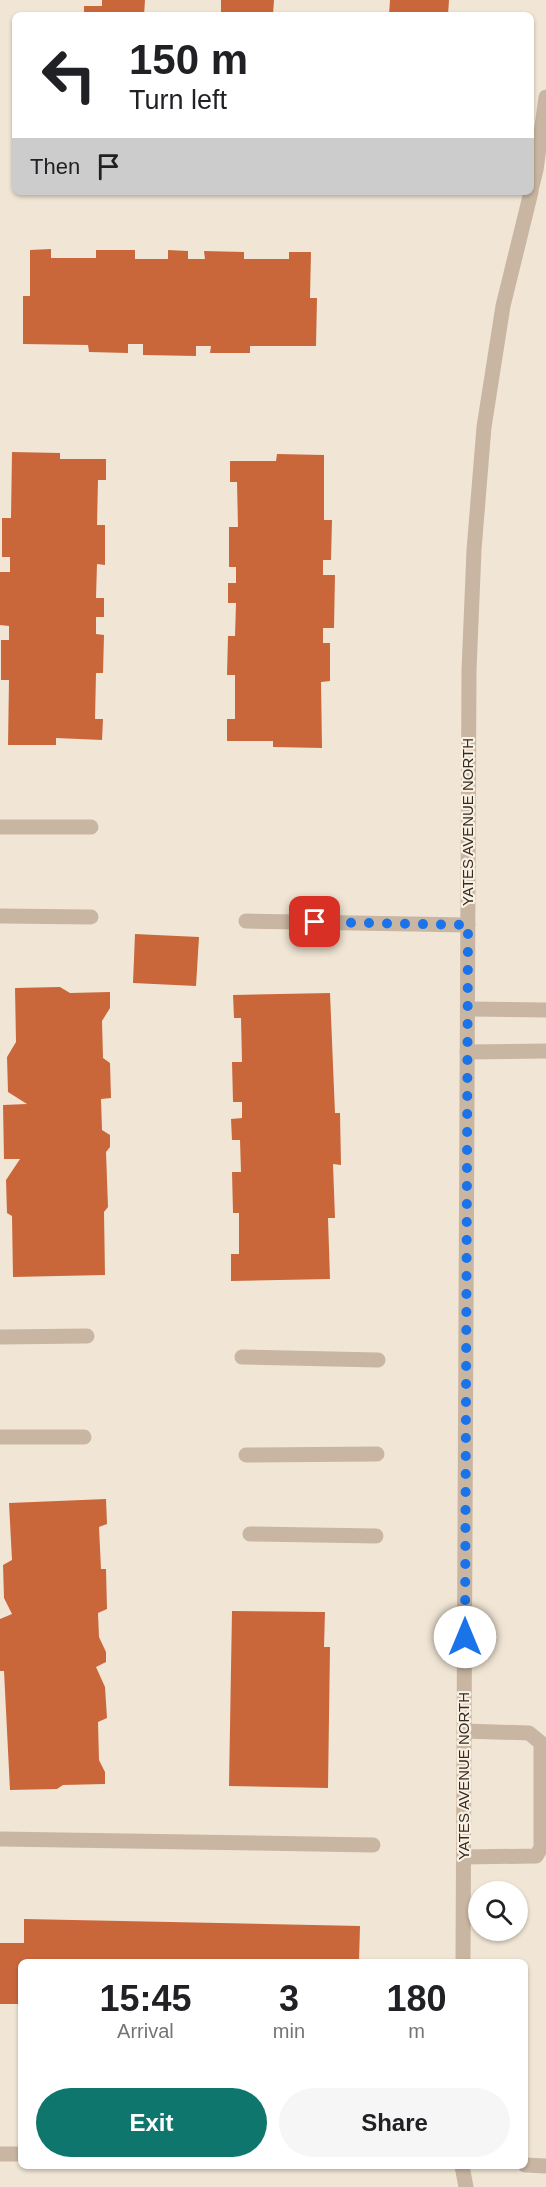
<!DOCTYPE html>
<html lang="en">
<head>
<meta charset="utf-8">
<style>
  body { margin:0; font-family:Helvetica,sans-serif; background:#f6f6f6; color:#202124; height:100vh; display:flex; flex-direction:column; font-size:22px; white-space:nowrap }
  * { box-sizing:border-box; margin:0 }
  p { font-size:20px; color:#757577 }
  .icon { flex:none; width:33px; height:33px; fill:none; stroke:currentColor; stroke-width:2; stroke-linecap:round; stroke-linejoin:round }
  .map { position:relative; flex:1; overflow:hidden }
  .details { position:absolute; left:18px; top:1959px; width:510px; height:210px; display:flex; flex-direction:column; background:#fff; border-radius:9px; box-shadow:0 2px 4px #0004 }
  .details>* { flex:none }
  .banner { position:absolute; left:12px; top:12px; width:522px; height:183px; border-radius:9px; box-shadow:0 2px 4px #0004; background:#fff; color:#202124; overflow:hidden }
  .controls { position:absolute; left:468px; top:1881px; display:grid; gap:12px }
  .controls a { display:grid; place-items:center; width:60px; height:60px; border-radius:50%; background:#fff; box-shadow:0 2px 4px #0004; font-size:30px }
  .pin { position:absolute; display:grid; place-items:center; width:51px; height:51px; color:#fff; margin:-26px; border-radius:12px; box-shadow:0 3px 9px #0006 }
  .me { position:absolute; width:66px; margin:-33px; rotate:0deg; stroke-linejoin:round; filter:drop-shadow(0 0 4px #0008) }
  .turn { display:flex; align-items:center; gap:21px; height:126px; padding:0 18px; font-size:27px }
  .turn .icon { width:78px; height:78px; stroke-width:2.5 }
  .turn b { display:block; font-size:42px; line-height:51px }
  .then { display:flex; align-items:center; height:57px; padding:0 18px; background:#0003; gap:12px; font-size:22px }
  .eta { display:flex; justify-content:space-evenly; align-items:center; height:102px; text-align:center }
  .eta b { font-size:36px; font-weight:800; line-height:42px }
  .action { display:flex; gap:12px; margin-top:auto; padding:12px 18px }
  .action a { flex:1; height:69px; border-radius:36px; background:#0f766e; color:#fff; font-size:24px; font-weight:800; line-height:69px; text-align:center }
  .action a+a { background:#f6f6f6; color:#202124 }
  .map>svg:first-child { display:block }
</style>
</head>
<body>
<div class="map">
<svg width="546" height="2187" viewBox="0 0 546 2187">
  <rect width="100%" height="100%" fill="#f1e6d5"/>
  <g fill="#c9673b">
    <polygon points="102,0 145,0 144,15 84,15 84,6 102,6"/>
    <polygon points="221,0 274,0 273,15 221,15"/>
    <polygon points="390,0 449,0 448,15 389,15"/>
    <polygon points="51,249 51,258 96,258 96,250 135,250 135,259 168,259 168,250 188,251 188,259 205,259 204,251 244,252 244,259 289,259 289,252 311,252 310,298 317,298 316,346 250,346 250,353 210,353 211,346 196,346 196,356 143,355 143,344 128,344 128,353 89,352 88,345 23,344 23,296 30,296 30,250"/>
    <polygon points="12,452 60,453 60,459 106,459 106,480 98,480 97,525 105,525 105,565 97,564 96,598 104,598 104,617 96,617 96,634 104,635 103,673 96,673 95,719 103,719 102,740 56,738 56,745 8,745 9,680 1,680 1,640 9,640 9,626 0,625 0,572 10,572 10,557 2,557 2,518 11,518"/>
    <polygon points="277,454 324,455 324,520 332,520 331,560 323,560 323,575 335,575 334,628 323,628 323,643 330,643 330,681 321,682 322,748 273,747 273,741 227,741 227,719 235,719 235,675 227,675 228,636 235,636 236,603 228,603 228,583 236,583 236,567 229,567 229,527 238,527 237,482 230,482 230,461 276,461"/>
    <polygon points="135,934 199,937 196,986 133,983"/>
    <polygon points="60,987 70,993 110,992 110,1008 102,1021 103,1058 110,1063 111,1098 101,1099 102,1130 110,1135 110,1147 106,1152 108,1207 104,1212 105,1275 13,1277 12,1216 7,1213 6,1180 20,1159 4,1159 3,1105 27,1104 8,1092 7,1057 16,1042 15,988"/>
    <polygon points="330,993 335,1113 340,1113 341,1165 333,1164 335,1218 328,1218 330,1279 231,1281 231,1254 239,1254 239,1213 233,1213 232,1172 241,1172 240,1140 232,1140 231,1119 242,1118 242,1102 233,1102 232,1062 242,1062 241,1018 234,1018 233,995"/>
    <polygon points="106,1499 107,1524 99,1527 101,1569 106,1569 107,1609 98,1613 99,1637 106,1652 106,1662 96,1667 105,1687 107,1718 98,1722 99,1760 105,1772 105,1784 63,1785 57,1789 10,1790 4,1671 0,1671 0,1619 12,1614 4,1598 3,1565 12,1560 9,1503"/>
    <polygon points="232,1611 325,1612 324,1647 330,1647 328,1788 229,1786"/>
    <polygon points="24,1919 360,1926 359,1962 21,1962 21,2004 0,2004 0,1943 24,1943"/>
  </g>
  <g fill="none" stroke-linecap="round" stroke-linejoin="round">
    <g stroke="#c9b6a2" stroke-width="15">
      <polyline points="531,190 536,170 546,97"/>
      <polyline points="0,827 91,827"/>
      <polyline points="0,916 91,917"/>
      <polyline points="246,921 468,925"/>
      <polyline points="468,1009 546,1010"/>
      <polyline points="467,1052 546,1051"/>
      <polyline points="0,1337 87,1336"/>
      <polyline points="242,1357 378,1360"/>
      <polyline points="0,1437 84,1437"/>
      <polyline points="246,1455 377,1454"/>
      <polyline points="250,1534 376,1536"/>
      <polyline points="0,1839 373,1845"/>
      <polyline points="464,1857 536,1856 541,1848 541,1743 529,1733 464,1731"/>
      <polyline points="463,1962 469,670 474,550 484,427 503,306 531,192"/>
      <polyline points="0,2154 21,2154"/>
      <polyline points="525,2165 546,2166"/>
      <polyline points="462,2166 466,2187"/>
    </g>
  </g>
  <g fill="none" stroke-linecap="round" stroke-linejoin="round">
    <polyline stroke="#1a73e8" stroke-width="10" stroke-dasharray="0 18" points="315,922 468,925 465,1637"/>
  </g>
  <g text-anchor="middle" stroke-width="4.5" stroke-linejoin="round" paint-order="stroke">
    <g font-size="15" fill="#332a24" stroke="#f9f0e1">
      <text transform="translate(468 822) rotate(-90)" y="5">YATES AVENUE NORTH</text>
      <text transform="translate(464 1776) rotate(-90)" y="5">YATES AVENUE NORTH</text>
    </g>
  </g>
</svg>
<div class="controls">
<a><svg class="icon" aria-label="search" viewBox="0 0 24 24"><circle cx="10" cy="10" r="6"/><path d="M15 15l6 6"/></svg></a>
</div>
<div class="pin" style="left:315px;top:922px;background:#d93025"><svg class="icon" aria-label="arrive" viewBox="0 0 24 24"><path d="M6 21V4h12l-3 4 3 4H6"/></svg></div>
<svg class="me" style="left:465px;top:1637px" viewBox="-20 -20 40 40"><circle r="19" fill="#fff"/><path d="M0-13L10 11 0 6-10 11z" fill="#1a73e8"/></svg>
<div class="banner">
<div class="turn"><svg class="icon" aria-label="left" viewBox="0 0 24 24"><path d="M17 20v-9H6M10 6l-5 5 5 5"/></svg><div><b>150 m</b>Turn left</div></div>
<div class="then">Then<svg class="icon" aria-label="arrive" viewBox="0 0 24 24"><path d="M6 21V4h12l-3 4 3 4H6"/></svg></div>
</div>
<section class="details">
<div class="eta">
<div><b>15:45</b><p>Arrival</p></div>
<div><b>3</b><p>min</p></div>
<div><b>180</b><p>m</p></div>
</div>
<div class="action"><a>Exit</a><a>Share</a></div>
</section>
</div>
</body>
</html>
